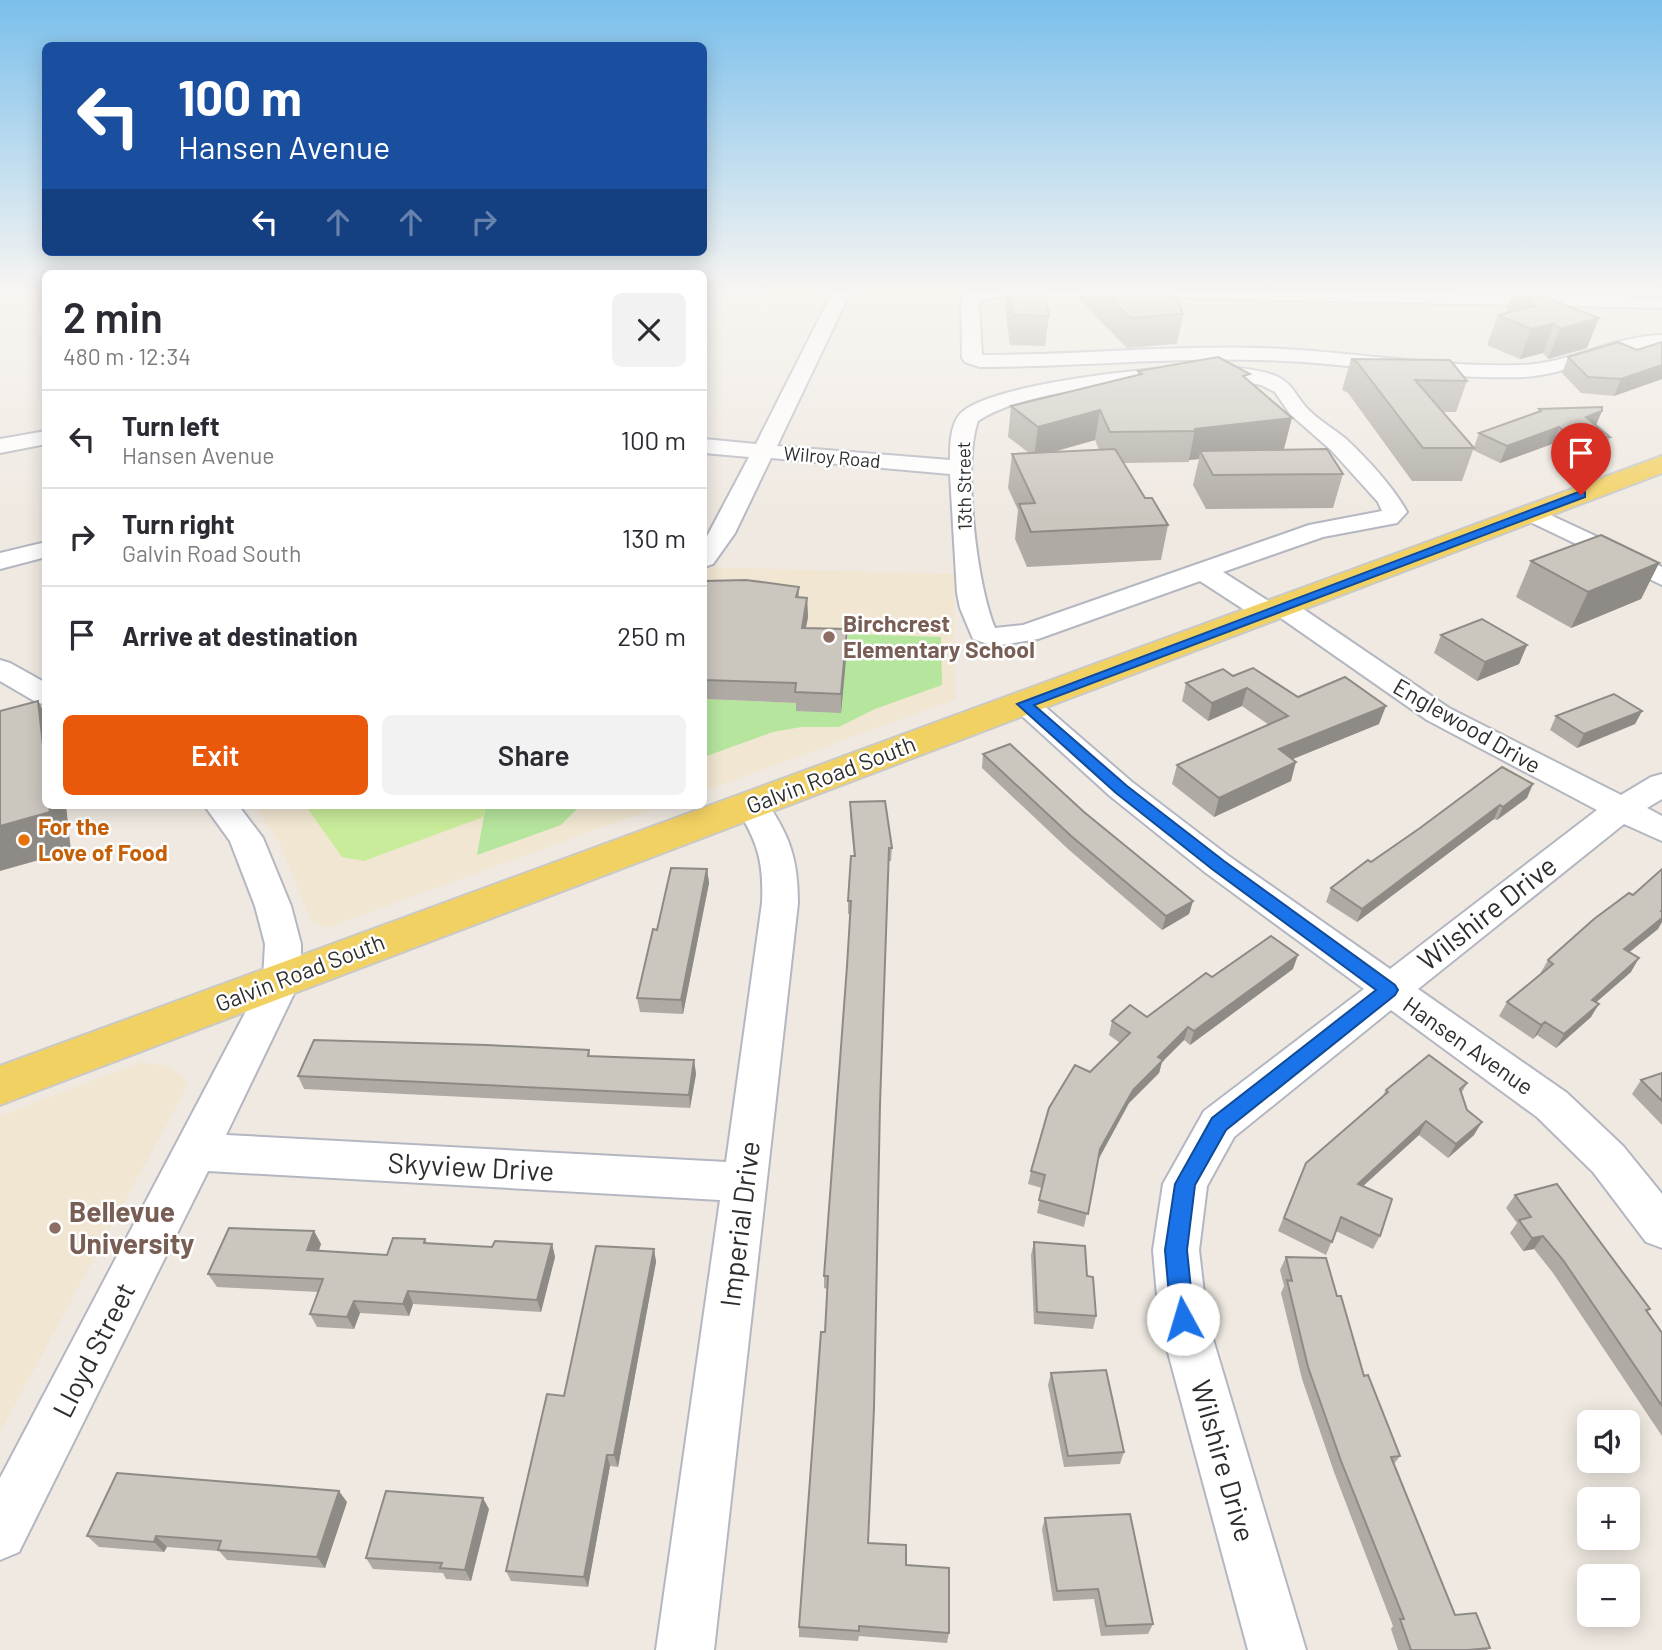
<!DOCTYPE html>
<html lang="en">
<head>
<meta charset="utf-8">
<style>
  body { margin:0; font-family:Barlow,sans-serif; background:#f2f2f3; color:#2b2b33; height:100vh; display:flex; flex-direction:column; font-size:26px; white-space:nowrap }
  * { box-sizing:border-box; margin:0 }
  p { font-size:23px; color:#7c7c81 }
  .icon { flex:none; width:38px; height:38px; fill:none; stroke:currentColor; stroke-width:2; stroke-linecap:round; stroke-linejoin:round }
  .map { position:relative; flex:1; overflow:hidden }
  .details { position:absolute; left:42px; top:270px; width:665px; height:539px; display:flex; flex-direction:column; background:#fff; border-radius:10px; box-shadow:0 4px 18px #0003 }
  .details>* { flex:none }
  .banner { position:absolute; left:42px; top:42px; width:665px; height:214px; border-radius:10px; box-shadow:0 4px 18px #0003; background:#1a4fa0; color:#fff; overflow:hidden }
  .buttons { position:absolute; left:1577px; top:1410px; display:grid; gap:14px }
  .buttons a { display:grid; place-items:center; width:63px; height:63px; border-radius:10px; background:#fff; box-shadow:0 4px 18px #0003; font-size:35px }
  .pin { position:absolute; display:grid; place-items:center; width:60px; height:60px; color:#fff; margin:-72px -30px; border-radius:50% 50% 50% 0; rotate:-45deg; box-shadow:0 0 7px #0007 }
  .pin .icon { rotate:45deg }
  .me { position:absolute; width:77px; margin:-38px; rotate:354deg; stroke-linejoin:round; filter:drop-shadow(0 0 5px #0008) }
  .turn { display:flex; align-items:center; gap:24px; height:147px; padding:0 21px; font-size:32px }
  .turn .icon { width:91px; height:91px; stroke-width:2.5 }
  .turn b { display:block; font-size:49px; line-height:60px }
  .lanes { display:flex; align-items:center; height:66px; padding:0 21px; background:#0003; justify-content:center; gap:35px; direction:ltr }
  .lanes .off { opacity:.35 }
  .round { display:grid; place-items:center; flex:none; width:74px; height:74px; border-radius:10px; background:#f2f2f3 }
  .overview { display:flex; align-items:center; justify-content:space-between; height:119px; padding:0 21px }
  h1 { font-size:42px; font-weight:600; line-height:52px }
  .action { display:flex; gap:14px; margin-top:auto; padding:14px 21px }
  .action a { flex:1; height:80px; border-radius:10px; background:#ea580c; color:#fff; font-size:28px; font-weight:600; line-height:80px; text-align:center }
  .action a+a { background:#f2f2f3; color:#2b2b33 }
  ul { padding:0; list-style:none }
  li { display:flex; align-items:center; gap:21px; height:98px; padding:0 21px; border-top:2px solid #e1e1e2 }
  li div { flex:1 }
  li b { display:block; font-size:26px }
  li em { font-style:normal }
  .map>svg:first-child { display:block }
</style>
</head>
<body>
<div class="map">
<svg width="1662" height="1650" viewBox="0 0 1662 1650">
  <rect width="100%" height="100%" fill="#efe9e1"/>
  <g fill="#f0e6d1">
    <polygon points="711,567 954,574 956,699 704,791 704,572"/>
    <polygon points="254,805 664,805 326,928 311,921 280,844"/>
    <polygon points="141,1062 169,1066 189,1083 0,1432 0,1116"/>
  </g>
  <g fill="#b6e59e">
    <polygon points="848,634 941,637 942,685 875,709 839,727 801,727 773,732 704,757 704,699 797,703 847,648"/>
    <polygon points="486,805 581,805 561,825 477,855"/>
  </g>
  <polygon fill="#c9ec9a" points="305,805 486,805 483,817 364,861 342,857"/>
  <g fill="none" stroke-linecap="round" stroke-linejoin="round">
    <g stroke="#b4b7c1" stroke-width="4">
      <g id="minor">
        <path d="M834,289H852L777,446L950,460C950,447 950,425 960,414C987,385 1144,368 1186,367C1214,366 1250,366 1276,376C1292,383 1294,393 1305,406C1316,419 1333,428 1346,439C1368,460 1392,485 1407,512L1397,523L1323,537L1223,572L1270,602L1281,598L1290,600L1449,708L1621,795L1651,777L1662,774V799L1647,808L1662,816V841L1624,824L1418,989L1567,1093L1623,1146L1662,1194V1248L1646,1242L1593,1172L1537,1117L1391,1010L1234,1137L1207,1186L1199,1250L1207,1319L1306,1650H1248L1159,1319L1153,1250L1163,1184L1204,1111L1364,989L1206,873L1110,796L1009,704L1013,698L1024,695L1035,698L1132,782L1230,857L1390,969L1597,810L1427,720L1278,616L1267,620L1257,618L1200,581L1038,639L994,646L973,639L960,608L957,593L950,474L771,458L735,533L713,564L704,567V542L749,457L704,453V439L756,444ZM1187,379L1241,381L1261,385L1275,392L1290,414L1331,450L1378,502L1382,511L1309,525L1023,625L995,628C977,586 962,465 978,421C1026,389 1128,384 1187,379Z"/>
        <path d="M987,289H1239L1662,298V308L1140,297L992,298L979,302L982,355C1076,355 1170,345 1263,348C1350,351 1436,368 1523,365C1571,363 1613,336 1662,335V347C1613,347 1571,375 1522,377C1435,380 1349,362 1262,360C1168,357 1074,367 980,367L965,362L962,358L961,299L964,295Z"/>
        <polygon points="46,431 46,444 0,453 0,439"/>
        <polygon points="1531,506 1662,567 1662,585 1522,518 1519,513 1522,508"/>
        <polygon points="46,542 46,557 0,569 0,553"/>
        <polygon points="0,660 10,663 46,683 46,705 36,702 0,681"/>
        <path d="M751,794L763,797C789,834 798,857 798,903L714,1650H656L720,1200L208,1171L19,1552L0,1560V1478L263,979L265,944L255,906L230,841L204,805H238L263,838L291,906L301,944V979L226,1135L726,1162L762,903C764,860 757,841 735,805L739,797Z"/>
      </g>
    </g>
    <g stroke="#c9c9c9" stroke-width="4">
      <polygon id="major" points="1662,456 1662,473 0,1105 0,1066"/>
    </g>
    <use href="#minor" fill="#fff" fill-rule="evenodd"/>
    <use href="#major" fill="#f2d163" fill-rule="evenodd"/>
  </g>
  <g fill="#afaba4" fill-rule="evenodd">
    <polygon points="1007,289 1044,289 1049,316 1045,346 1010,345 1005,308"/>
    <polygon points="1081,289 1173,289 1183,314 1177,344 1127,348 1080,300"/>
    <polygon points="1513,289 1522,289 1587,348 1548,359 1543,353 1520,359 1487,345 1498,315 1505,314"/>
    <polygon points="1662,342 1662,379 1614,396 1581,393 1562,373 1568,357 1637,350"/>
    <polygon points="1351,359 1467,381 1456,412 1443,412 1474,447 1479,433 1538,413 1539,409 1596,425 1610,437 1603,454 1564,455 1552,444 1500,463 1473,450 1462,481 1412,481 1348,393 1342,390"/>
    <path d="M1138,371L1249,380L1284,449L1271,450L1343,474L1333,508L1206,509L1193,485L1199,459L1189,460V462L1124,463L1145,498L1168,525L1161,560L1027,567L1015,539L1018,510L1008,488L1012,454L1029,453L1008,437L1011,406L1137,376ZM1095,440L1099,450L1054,452Z"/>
    <polygon points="1531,561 1659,563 1641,599 1571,628 1516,597"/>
    <polygon points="704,581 799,587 799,597 807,598 808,617 806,628 847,648 841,713 796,711 796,703 704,699"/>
    <polygon points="1441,635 1527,645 1519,664 1477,681 1434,653"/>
    <polygon points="1233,676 1298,697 1379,724 1293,759 1291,781 1214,817 1172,784 1177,765 1269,725 1242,706 1208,721 1182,701 1186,683"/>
    <polygon points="1642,711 1635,724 1577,748 1550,730 1556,716"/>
    <polygon points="983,754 1084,812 1193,901 1189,914 1162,930 1068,849 982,768"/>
    <polygon points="1527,798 1497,820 1494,819 1357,922 1326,902 1331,888 1420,828"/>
    <polygon points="850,802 892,848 891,861 889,861 880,1104 868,1543 906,1565 949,1633 947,1643 859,1636 858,1641 799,1637 799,1627 825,1332 827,1289 824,1288 824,1276 847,966 850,914 848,914 848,901 854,856 850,816"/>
    <polygon points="707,869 709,883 683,1014 640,1012 637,998 657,930"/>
    <polygon points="1658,929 1629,952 1631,972 1596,1002 1591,1017 1556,1048 1537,1035 1533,1039 1499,1016 1507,1002 1540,974 1548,960"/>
    <polygon points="1293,969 1190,1045 1184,1040 1162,1062 1159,1073 1129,1103 1098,1160 1084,1227 1037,1213 1042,1188 1028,1184 1031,1171 1090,1072 1120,1043 1109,1035 1112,1021 1147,1017 1212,977"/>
    <polygon points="589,1050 590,1056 694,1060 696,1074 690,1108 304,1089 298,1076"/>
    <polygon points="1662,1073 1662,1125 1632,1094 1641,1080"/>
    <polygon points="1467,1083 1461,1094 1474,1135 1448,1158 1419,1135 1363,1186 1380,1236 1373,1249 1336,1231 1326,1255 1278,1231 1300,1176 1382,1097 1386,1090"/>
    <polygon points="1515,1195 1650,1309 1647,1312 1662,1333 1662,1436 1553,1273 1534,1249 1523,1251 1510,1233 1517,1223 1506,1208"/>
    <polygon points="314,1231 321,1244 319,1251 387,1255 425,1239 427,1243 492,1247 552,1244 555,1257 541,1312 413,1304 409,1316 360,1313 354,1329 317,1327 310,1314 318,1292 217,1287 208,1274"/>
    <polygon points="1034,1242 1087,1276 1096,1316 1093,1329 1034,1324 1031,1255"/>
    <polygon points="654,1249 656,1262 618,1467 610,1466 588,1587 511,1581 506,1571 564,1396"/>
    <polygon points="1286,1257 1337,1296 1364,1376 1400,1456 1394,1464 1455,1615 1490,1648 1487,1650 1398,1650 1391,1629 1393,1626 1334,1472 1302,1379 1281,1293 1284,1286 1280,1270"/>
    <polygon points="1051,1373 1124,1452 1120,1464 1064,1467 1048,1385"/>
    <polygon points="347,1502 325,1568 227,1560 219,1551 167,1547 164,1552 99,1547 87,1536"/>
    <polygon points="489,1509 471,1581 446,1579 443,1573 373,1569 366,1558"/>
    <polygon points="1045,1518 1153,1624 1148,1634 1101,1636 1094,1599 1053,1601 1042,1529"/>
  </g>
  <g fill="#8e8b86">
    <polygon points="1599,318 1587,348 1548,359 1560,329"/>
    <polygon points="1554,323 1543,353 1520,359 1531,329"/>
    <polygon points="1662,365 1662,379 1614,396 1621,379"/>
    <polygon points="1100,410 1095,440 1034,457 1038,427"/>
    <polygon points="1602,411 1595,428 1586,417"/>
    <polygon points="1292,418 1284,449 1204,458 1200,451 1199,459 1189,460 1195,429"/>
    <polygon points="1559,427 1552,444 1500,463 1507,446"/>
    <polygon points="1659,563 1641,599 1571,628 1588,592"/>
    <polygon points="807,598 808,617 802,647 802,628"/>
    <polygon points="847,629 847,648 841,713 841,694"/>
    <polygon points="1527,645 1519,664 1477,681 1485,662"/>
    <polygon points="1247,688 1242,706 1208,721 1212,703"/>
    <polygon points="38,701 46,716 46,772"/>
    <polygon points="1386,706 1379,724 1273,767 1279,749"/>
    <polygon points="1642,711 1635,724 1577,748 1584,734"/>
    <polygon points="1296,762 1291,781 1214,817 1219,798"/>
    <polygon points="1533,784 1527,798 1497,820 1503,807"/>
    <polygon points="49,805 66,805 71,851 0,871 0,826"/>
    <polygon points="1500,805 1494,819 1357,922 1362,909"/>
    <polygon points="707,869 709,883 683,1014 681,1000"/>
    <polygon points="1193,901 1189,914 1162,930 1166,916"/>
    <polygon points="1662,918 1662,922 1658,929 1616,963 1624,949"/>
    <polygon points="1298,955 1293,969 1190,1045 1194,1031"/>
    <polygon points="1639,958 1631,972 1584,1013 1592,1000"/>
    <polygon points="1599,1004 1591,1017 1556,1048 1564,1034"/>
    <polygon points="1545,1022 1537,1035 1533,1039 1541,1025"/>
    <polygon points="1188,1027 1184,1040 1162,1062 1159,1073 1129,1103 1097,1162 1100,1149 1133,1090 1158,1057"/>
    <polygon points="694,1060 696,1074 690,1108 689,1095"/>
    <polygon points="1426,1121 1419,1135 1351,1197 1358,1184"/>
    <polygon points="1482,1122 1474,1135 1448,1158 1456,1144"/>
    <polygon points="314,1231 321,1244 314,1263 307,1250"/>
    <polygon points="1543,1236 1534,1249 1523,1251 1532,1238"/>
    <polygon points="552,1244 555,1257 541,1312 537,1300"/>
    <polygon points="654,1249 656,1262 618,1467 614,1455"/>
    <polygon points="408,1291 413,1304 409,1316 403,1304"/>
    <polygon points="354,1301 360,1313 354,1329 347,1317"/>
    <polygon points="607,1455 610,1466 588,1587 584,1577"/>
    <polygon points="339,1491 347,1502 325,1568 317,1557"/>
    <polygon points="483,1498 489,1509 471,1581 465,1570"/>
    <polygon points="156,1536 167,1547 164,1552 154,1542"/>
  </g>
  <g fill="#cbc7bf" stroke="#8e8b86" stroke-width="2">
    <polygon points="1009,289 1044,289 1049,316 1013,315"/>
    <polygon points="1101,289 1173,289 1183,314 1131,318"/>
    <polygon points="1517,289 1522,289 1599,318 1560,329 1554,323 1531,329 1498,315 1535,306"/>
    <polygon points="1618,342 1637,350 1662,342 1662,365 1621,379 1588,377 1568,357"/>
    <polygon points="1218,357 1250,374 1243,376 1292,418 1195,429 1195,431 1110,432 1100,410 1038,427 1011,406 1142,374 1138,371"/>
    <polygon points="1351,359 1450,360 1467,381 1415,380 1474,448 1423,448 1357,362"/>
    <polygon points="1602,407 1602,411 1586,417 1610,437 1571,438 1559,427 1507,446 1479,433 1541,411 1539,409"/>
    <polygon points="1115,449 1145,498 1152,498 1168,525 1031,532 1019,504 1035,503 1012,454"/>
    <polygon points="1327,449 1343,474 1213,475 1200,451"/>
    <polygon points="1601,535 1659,563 1588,592 1531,561"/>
    <polygon points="746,580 799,587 796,597 807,598 802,628 847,629 841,694 795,692 796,683 704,680 704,581"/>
    <polygon points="1482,619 1527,645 1485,662 1441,635"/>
    <polygon points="1253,668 1298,697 1345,677 1386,706 1279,749 1296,762 1219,798 1177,765 1288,716 1247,688 1212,703 1186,683 1223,669 1233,676"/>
    <polygon points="1614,694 1642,711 1584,734 1556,716"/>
    <polygon points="38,701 46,772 46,805 49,805 50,812 0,826 0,711"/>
    <polygon points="1010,744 1084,812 1193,901 1166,916 1070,835 983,754"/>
    <polygon points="1502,767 1533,784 1503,807 1500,805 1362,909 1331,888 1368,860 1371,862 1420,828"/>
    <polygon points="885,801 892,848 889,848 880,1104 874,1408 868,1543 906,1545 906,1565 949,1568 949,1633 859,1626 859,1631 799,1627 821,1332 825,1332 828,1276 824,1276 847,966 851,901 848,901 851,856 855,856 850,802"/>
    <polygon points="671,868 707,869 681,1000 637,998 653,929 657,930"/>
    <polygon points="1662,869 1662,910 1661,911 1662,912 1662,918 1624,949 1639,958 1592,1000 1599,1004 1564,1034 1545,1022 1541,1025 1507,1002 1553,964 1548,960 1594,919 1629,893 1633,895"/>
    <polygon points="1271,936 1298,955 1194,1031 1188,1027 1158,1057 1163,1060 1133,1090 1100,1149 1088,1214 1039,1200 1045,1175 1031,1171 1049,1108 1075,1065 1090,1072 1130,1033 1112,1021 1130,1005 1147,1017 1206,973 1212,977"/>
    <polygon points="314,1040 487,1045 589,1050 588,1056 694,1060 689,1095 298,1076"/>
    <polygon points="1429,1055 1467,1083 1460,1089 1467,1110 1482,1122 1456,1144 1426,1121 1358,1184 1392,1199 1380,1236 1341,1217 1332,1242 1284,1218 1306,1163 1388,1092 1386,1090"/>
    <polygon points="1662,1073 1662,1101 1641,1080"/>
    <polygon points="1557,1184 1650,1309 1646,1310 1662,1333 1662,1406 1563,1260 1543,1236 1532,1238 1519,1220 1531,1217 1515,1195"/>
    <polygon points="229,1228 314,1231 307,1250 387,1255 393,1238 425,1239 424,1243 492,1247 495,1241 552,1244 537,1300 408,1291 403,1304 354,1301 347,1317 310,1314 323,1279 208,1274"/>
    <polygon points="1034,1242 1085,1246 1087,1276 1093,1277 1096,1316 1037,1312"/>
    <polygon points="596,1246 654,1249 614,1455 607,1455 584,1577 506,1571 547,1394 564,1396"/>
    <polygon points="1286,1257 1326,1258 1337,1296 1341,1296 1364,1376 1368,1375 1400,1456 1391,1457 1455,1615 1476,1613 1490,1648 1468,1650 1411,1650 1400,1619 1404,1619 1341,1461 1308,1367 1287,1280 1292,1281"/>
    <polygon points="1106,1370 1124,1452 1068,1456 1051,1373"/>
    <polygon points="117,1473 339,1491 317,1557 218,1550 221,1541 156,1536 154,1542 87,1536"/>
    <polygon points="386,1491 483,1498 465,1570 440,1568 442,1563 366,1558"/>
    <polygon points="1130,1514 1153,1624 1106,1626 1098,1589 1057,1591 1045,1518"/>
  </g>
  <linearGradient id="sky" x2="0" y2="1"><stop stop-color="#7abfeb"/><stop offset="0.56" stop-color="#f8f5f2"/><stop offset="1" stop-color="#f8f5f2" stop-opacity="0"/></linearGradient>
  <rect width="1662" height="520" fill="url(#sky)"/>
  <polygon fill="#1a73e8" stroke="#114b97" stroke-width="2" points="1581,491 1585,492 1585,497 1034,705 1127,786 1224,861 1395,985 1398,990 1395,995 1226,1130 1195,1185 1187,1250 1194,1319 1191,1327 1183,1330 1175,1327 1171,1319 1165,1250 1175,1184 1212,1118 1376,990 1212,869 1116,793 1017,704"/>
  <g fill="#8d6e63" stroke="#fff" stroke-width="2.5">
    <circle cx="829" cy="637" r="7"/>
    <circle cx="55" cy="1228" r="7"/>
  </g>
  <circle fill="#e8710a" stroke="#fff" stroke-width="2.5" cx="24" cy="840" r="7"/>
  <g text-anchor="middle" stroke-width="5" stroke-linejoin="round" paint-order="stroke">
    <g font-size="19" fill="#2e2e2e" stroke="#fff">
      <text transform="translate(832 457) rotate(5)" y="7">Wilroy Road</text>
      <text transform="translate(964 486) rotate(-91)" y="7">13th Street</text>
    </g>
    <g font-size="23" font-weight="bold" fill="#785e54" stroke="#fff" text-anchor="start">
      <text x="843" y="632">Birchcrest<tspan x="843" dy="26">Elementary School</tspan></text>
    </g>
    <g font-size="23" fill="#2e2e2e" stroke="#fff">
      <text transform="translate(1467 726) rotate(30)" y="8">Englewood Drive</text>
      <text transform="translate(831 775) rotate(-21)" y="8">Galvin Road South</text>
      <text transform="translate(300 973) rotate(-21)" y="8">Galvin Road South</text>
      <text transform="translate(1468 1046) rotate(35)" y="8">Hansen Avenue</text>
    </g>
    <g font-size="23" font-weight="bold" fill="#c56008" stroke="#fff" text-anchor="start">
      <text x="38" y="835">For the<tspan x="38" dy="26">Love of Food</tspan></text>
    </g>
    <g font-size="28" fill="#2e2e2e" stroke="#fff">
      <text transform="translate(1487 913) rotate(-38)" y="10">Wilshire Drive</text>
      <text transform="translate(471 1167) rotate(3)" y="10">Skyview Drive</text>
      <text transform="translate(740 1224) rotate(-83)" y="10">Imperial Drive</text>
      <text transform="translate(94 1350) rotate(-63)" y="10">Lloyd Street</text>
      <text transform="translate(1223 1461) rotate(74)" y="10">Wilshire Drive</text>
    </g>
    <g font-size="28" font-weight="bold" fill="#785e54" stroke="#fff" text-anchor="start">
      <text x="69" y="1222">Bellevue<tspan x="69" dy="32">University</tspan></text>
    </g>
  </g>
</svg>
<div class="buttons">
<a><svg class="icon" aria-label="sound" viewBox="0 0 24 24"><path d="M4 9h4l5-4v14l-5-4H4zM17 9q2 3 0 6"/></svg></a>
<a>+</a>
<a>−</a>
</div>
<div class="pin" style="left:1581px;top:495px;background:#d93025"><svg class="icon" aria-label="arrive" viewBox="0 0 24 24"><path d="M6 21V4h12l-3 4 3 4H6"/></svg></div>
<svg class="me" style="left:1183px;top:1319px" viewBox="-20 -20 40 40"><circle r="19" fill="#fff"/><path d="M0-13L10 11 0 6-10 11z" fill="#1a73e8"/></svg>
<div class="banner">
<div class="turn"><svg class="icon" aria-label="left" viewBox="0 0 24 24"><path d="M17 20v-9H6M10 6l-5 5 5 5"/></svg><div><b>100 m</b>Hansen Avenue</div></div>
<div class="lanes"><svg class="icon" aria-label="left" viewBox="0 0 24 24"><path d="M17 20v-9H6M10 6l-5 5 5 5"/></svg><svg class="icon off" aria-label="ahead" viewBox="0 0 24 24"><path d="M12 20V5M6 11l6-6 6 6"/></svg><svg class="icon off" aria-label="ahead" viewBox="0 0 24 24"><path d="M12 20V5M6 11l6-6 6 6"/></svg><svg class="icon off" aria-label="right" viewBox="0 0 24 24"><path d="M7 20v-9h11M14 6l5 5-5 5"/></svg></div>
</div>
<section class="details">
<div class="overview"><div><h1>2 min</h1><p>480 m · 12:34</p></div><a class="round"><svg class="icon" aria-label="close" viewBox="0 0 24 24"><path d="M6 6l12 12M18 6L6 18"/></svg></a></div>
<ul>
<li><svg class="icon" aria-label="left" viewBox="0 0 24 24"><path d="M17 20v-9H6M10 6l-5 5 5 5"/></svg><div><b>Turn left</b><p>Hansen Avenue</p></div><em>100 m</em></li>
<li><svg class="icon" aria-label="right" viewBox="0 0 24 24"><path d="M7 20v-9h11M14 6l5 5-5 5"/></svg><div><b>Turn right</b><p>Galvin Road South</p></div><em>130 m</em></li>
<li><svg class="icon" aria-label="arrive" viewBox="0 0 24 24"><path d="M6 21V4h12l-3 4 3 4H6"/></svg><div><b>Arrive at destination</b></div><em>250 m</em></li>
</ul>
<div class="action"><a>Exit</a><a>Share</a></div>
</section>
</div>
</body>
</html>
